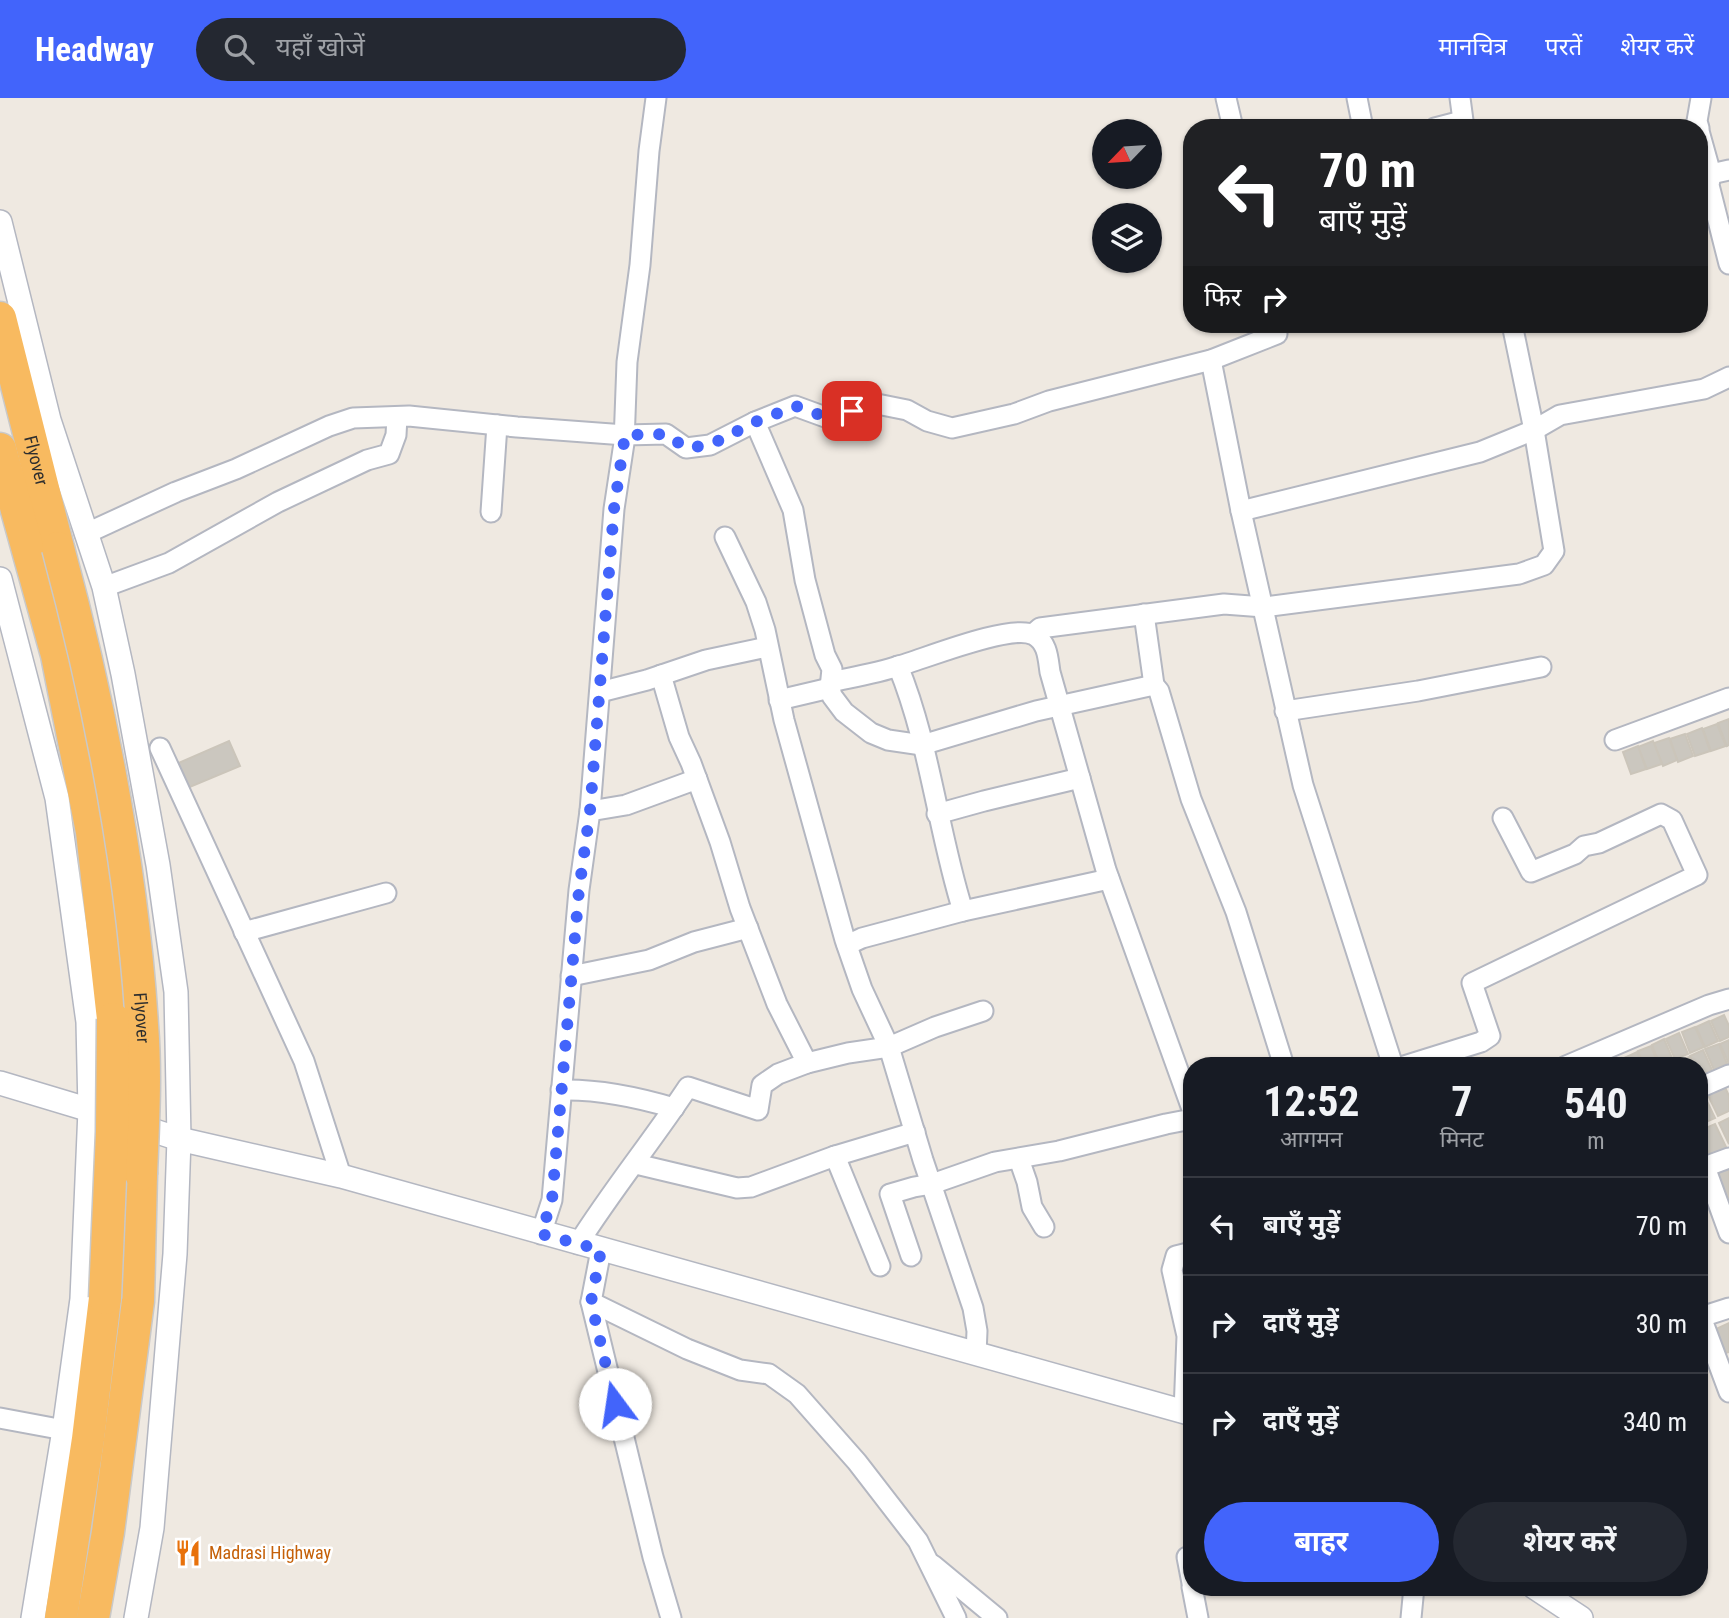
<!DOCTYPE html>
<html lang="hi">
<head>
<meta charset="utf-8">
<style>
  body { margin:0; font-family:"Roboto Condensed","Noto Sans Devanagari",sans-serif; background:#242831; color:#f1f3f6; height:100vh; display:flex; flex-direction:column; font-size:26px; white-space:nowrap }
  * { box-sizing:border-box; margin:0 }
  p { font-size:23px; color:#9ea1a6 }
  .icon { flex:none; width:38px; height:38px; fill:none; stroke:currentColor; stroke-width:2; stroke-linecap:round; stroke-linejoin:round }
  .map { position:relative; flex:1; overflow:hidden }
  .drawer { position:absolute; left:1183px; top:959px; width:525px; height:539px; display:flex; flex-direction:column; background:#171b24; border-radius:28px; box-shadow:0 2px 5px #0004 }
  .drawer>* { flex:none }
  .hud { position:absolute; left:1183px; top:21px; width:525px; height:214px; border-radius:28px; box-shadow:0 2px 5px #0004; background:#202124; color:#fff; overflow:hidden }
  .needle { width:46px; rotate:245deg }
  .tools { position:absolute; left:1092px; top:21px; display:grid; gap:14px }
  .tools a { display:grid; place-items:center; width:70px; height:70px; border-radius:50%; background:#171b24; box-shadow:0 2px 5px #0004; font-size:35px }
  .pin { position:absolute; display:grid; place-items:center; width:60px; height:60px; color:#fff; margin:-30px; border-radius:14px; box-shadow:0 4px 10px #0006 }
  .me { position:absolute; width:77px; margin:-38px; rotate:346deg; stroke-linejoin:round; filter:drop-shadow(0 0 5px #0008) }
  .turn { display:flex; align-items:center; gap:24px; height:147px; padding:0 21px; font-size:32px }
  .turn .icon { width:91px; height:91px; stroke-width:2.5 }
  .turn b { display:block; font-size:49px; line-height:60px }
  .then { display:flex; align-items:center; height:66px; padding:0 21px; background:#0003; gap:14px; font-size:26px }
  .eta { display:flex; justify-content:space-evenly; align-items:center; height:119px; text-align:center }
  .eta b { font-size:42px; font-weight:700; line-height:49px }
  .button { display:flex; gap:14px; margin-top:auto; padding:14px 21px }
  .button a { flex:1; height:80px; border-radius:42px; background:#4264fb; color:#fff; font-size:28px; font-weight:700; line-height:80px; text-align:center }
  .button a+a { background:#242831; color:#f1f3f6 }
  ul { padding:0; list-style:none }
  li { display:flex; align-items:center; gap:21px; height:98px; padding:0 21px; border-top:2px solid #363941 }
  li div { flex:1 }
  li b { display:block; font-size:26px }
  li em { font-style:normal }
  header { display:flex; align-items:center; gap:42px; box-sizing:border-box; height:98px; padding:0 35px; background:#4264fb; color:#fff }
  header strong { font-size:33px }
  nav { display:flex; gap:38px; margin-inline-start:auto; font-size:24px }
  .search { width:490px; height:63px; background:#242831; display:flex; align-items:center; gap:18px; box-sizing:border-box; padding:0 24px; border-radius:38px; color:#9ea1a6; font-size:26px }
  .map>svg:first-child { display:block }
</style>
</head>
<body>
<header>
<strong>Headway</strong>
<div class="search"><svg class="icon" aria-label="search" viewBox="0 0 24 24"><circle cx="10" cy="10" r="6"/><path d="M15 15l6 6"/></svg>यहाँ खोजें</div>
<nav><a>मानचित्र</a><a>परतें</a><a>शेयर करें</a></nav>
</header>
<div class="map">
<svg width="1729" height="1520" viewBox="0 0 1729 1520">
  <rect width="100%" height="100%" fill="#efe9e1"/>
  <g fill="#cbc7bf" stroke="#cbc5ba" stroke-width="2">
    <polygon points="1729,621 1729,647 1727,648 1718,625"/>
    <polygon points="1717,626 1726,648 1711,653 1703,631"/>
    <polygon points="1702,630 1710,653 1695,658 1687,636"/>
    <polygon points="1685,636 1693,658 1678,664 1670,641"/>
    <polygon points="1669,640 1677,662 1663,668 1654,645"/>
    <polygon points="229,643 240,668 185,691 174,667"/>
    <polygon points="1653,643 1662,666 1647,671 1638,649"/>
    <polygon points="1638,648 1646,671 1631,676 1623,654"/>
    <polygon points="1724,917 1729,928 1729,939 1720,943 1711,923"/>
    <polygon points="1709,923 1718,943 1705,949 1696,929"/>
    <polygon points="1695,929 1704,949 1690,955 1682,934"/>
    <polygon points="1679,935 1688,956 1675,961 1666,941"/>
    <polygon points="1664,941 1673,962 1660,967 1652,947"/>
    <polygon points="1729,942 1729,966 1720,946"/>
    <polygon points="1719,946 1727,966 1714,972 1705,951"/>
    <polygon points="1651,948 1659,968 1644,968 1638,953"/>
    <polygon points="1703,952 1712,972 1699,978 1699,968 1695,968 1690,958"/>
    <polygon points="1637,954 1643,968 1627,968 1624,960"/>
    <polygon points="1689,959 1692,968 1677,968 1676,964"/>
    <polygon points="1621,960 1624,968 1609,968 1608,965"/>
    <polygon points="1723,985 1729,998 1729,1013 1718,1018 1706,993"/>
    <polygon points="1703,995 1715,1020 1699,1027 1699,996"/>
    <polygon points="1729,1020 1729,1046 1719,1025"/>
    <polygon points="1715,1026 1727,1051 1710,1059 1699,1033"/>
    <polygon points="1729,1070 1729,1101 1727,1102 1716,1075"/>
    <polygon points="1729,1225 1729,1254 1726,1255 1716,1231"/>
  </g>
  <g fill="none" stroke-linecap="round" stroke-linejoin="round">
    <g stroke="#b4b7c1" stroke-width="23">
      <g id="minor">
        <polyline points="1226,0 1233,30"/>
        <polyline points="1357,0 1363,30"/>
        <polyline points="1460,0 1464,30"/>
        <polyline points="1435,30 1462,23"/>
        <polyline points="1699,30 1697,23 1701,0"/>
        <polyline points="1699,33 1711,76 1709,87 1729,166"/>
        <polyline points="1711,76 1729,72"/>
        <polyline points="1211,262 1241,413 1303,687 1393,968"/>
        <polyline points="755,324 793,412 805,482 825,557 832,571 830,590 832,598 844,614 871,635 888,642 922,647 1036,613 1154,587"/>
        <polyline points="1241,413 1480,354 1534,332 1560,317 1704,291 1729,279"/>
        <polyline points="491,414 497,327"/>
        <polyline points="85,436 176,394 236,371 329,328 353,320 409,318 517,329 625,337 666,336 686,350 710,347 755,324 795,308 828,320 877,306 907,312 927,323 952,330 1014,316 1049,303 1211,262 1277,236 1275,226"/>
        <polyline points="725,439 756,504 765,532 784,622 845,842 862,891 889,949 923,1062 973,1210 977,1233 976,1256"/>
        <polyline points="104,489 169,465 278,404 367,362 389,356 396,337 397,319"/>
        <polyline points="1144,516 1154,587 1159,593 1191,701 1236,814 1284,968"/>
        <polyline points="1033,536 1040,530 1224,506 1264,509 1519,476 1544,467 1554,453 1534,332 1512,226"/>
        <path d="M898,568C930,646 938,734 963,813"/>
        <polyline points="661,577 679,639 691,665 720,744 740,810 777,906 807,965"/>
        <path d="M831,584C854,579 877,575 899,568C924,561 1011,525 1034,537C1048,545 1048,561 1050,574L1106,772L1192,1011"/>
        <polyline points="600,594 647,582 706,562 767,549"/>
        <polyline points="779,602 830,590"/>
        <polyline points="1285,613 1418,593 1541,569"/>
        <polyline points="1615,642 1729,600"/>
        <polyline points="160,650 304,963 341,1078"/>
        <polyline points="590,713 626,707 697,681"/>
        <polyline points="937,716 984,703 1080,680"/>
        <polyline points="244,834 386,795"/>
        <polyline points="847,847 862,840 963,813 1109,781"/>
        <polyline points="571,878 649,862 694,844 748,830"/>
        <polyline points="1404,968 1481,944 1490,938 1472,885 1697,777 1672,722 1661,716 1599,745 1584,748 1575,756 1531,774 1503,720"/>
        <polyline points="1566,968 1709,907 1729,901"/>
        <polyline points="1699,990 1729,977"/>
        <path d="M561,992C600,991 637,999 674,1010"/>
        <polyline points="835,1058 880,1168"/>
        <polyline points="1019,1061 1027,1084 1032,1109 1044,1129"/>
        <polyline points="636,1066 737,1090 751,1089 835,1058 915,1034"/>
        <polyline points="1705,1069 1729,1135"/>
        <polyline points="1699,1071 1729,1060"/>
        <polyline points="541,1136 552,1102 579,792 590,713 614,411 624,345 627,264 640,167 649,53 656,0"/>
        <path d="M578,1146C612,1092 653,1042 688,989L758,1012L762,987L778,976L807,965L848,955L889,949L935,929L983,913"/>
        <polyline points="601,1152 591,1204 653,1459 671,1520"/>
        <polyline points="911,1158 890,1096 914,1089 932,1086 995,1064 1059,1053 1166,1026 1192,1021"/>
        <polyline points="591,1204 687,1251 740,1272 769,1276 797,1296 857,1364 918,1443 956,1520"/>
        <polyline points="1729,1210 1701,1219 1729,1294"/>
        <polyline points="1184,1314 1187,1238 1172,1172 1176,1158 1192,1154"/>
        <polyline points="0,1320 64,1332"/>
        <polyline points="1187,1459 1192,1485"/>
        <polyline points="933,1467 997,1520"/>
        <polyline points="1192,1489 1198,1520"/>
        <polyline points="1411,1520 1414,1489"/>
      </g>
    </g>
    <g stroke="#b4b7c1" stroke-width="26">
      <g id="tertiary">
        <polyline points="0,124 49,322 104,489 123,576 158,767 176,894 179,1041 175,1156 152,1430 136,1520"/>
        <polyline points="0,481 57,700 88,924 90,1012 82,1201 64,1332 33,1520"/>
        <polyline points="0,985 90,1012 179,1041 341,1078 1192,1316"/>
        <polyline points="1534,1489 1581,1520"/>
      </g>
    </g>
    <g stroke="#c9c9c9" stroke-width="35">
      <g id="trunk">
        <path id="s1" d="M0,220L58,450"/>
        <polyline points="0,351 57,557 92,734 113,921"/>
        <polyline points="61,1520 88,1341 105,1200"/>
        <polyline points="93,1520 108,1434 138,1203 141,1076"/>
      </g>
    </g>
    <use href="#minor" stroke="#fff" stroke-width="19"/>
    <use href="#tertiary" stroke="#fff" stroke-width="23"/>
    <use href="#trunk" stroke="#f8ba60" stroke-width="32"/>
    <g stroke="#c9c9c9" stroke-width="35" stroke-linecap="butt">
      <g id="trunk-bridge">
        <path id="s2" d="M58,450C100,606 132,765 142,927C146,976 143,1026 141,1076"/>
        <polyline points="105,1200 112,1034 113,921"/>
      </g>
    </g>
    <use href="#trunk-bridge" stroke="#f8ba60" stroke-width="32"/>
  </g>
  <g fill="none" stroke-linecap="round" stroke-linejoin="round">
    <polyline stroke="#4264fb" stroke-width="12" stroke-dasharray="0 21.6" points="615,1306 591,1204 601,1152 541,1136 552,1102 579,792 590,713 614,411 625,337 666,336 686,350 710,347 755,324 796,308 828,320 852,313"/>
  </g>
  <defs>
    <g id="restaurant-bare" transform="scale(2.1)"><path d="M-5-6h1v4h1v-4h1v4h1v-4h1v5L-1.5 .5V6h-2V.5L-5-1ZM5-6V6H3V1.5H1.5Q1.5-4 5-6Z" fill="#e8710a" stroke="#fff" stroke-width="2.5" paint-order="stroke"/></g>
  </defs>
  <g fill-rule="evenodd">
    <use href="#restaurant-bare" x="188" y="1455"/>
  </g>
  <g text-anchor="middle" stroke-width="5" stroke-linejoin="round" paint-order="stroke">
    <g font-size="18" fill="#2e2e2e" stroke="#fff">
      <text dy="6" stroke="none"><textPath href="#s1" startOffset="147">Flyover</textPath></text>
      <text dy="6" stroke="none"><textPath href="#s2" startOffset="478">Flyover</textPath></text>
    </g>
    <g font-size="18" fill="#c56008" stroke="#fff" text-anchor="start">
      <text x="209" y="1461">Madrasi Highway</text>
    </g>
  </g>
</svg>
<div class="tools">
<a><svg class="needle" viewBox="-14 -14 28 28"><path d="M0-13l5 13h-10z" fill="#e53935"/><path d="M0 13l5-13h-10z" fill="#9ea1a6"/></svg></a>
<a><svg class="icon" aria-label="layers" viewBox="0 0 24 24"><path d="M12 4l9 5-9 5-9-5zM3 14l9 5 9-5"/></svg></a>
</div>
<div class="pin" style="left:852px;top:313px;background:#d93025"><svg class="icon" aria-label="arrive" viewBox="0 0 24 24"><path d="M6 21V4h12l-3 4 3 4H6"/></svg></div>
<svg class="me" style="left:615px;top:1306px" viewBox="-20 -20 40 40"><circle r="19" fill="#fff"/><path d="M0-13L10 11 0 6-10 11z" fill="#4264fb"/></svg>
<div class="hud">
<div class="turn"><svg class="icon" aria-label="left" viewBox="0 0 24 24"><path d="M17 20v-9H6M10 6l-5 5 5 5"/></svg><div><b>70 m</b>बाएँ मुड़ें</div></div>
<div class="then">फिर<svg class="icon" aria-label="right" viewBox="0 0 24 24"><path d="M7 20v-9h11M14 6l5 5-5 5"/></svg></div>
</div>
<section class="drawer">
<div class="eta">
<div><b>12:52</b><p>आगमन</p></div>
<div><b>7</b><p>मिनट</p></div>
<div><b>540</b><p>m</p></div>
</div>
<ul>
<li><svg class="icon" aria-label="left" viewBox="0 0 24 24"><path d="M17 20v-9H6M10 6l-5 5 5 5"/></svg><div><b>बाएँ मुड़ें</b></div><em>70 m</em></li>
<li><svg class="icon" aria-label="right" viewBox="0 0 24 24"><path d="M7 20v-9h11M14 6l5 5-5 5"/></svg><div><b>दाएँ मुड़ें</b></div><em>30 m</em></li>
<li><svg class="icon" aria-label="right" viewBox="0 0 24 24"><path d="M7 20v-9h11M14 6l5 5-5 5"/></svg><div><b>दाएँ मुड़ें</b></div><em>340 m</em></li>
</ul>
<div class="button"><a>बाहर</a><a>शेयर करें</a></div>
</section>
</div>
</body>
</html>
